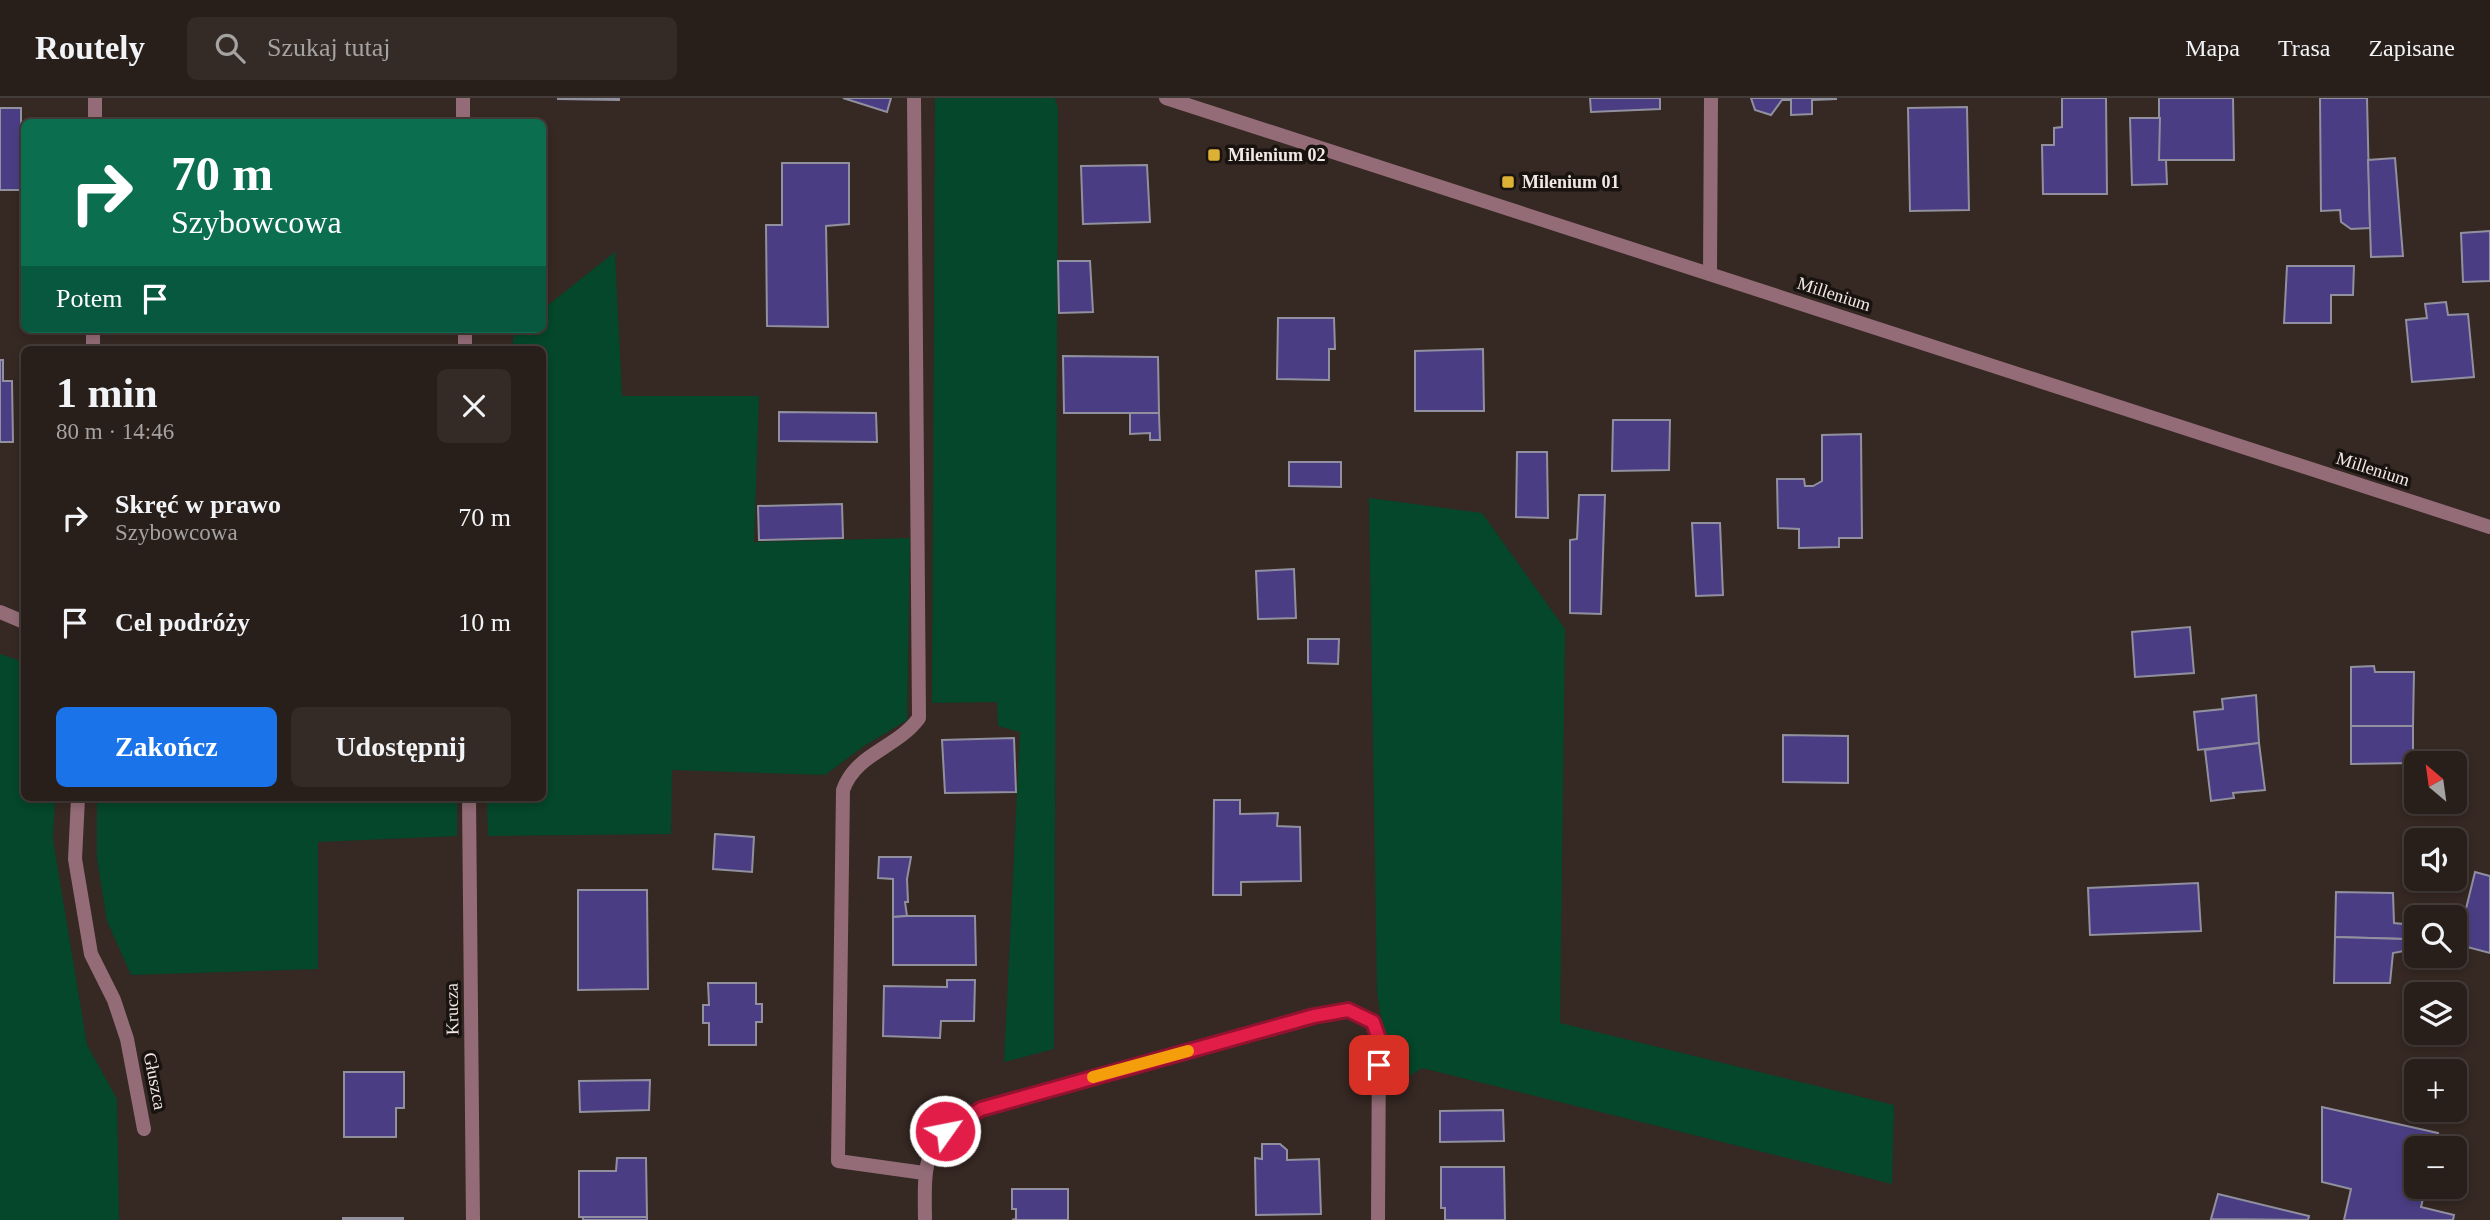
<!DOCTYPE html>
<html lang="pl">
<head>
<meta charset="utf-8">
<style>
  body { margin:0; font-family:Georgia,serif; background:#342b27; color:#f1f3f6; height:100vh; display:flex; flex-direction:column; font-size:26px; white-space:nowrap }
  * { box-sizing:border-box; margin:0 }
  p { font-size:23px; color:#a5a2a2 }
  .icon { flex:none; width:38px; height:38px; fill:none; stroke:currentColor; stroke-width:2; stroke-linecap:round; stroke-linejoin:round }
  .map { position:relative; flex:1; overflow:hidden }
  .side { position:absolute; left:21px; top:248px; width:525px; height:455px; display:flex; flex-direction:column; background:#281e1a; border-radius:10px; box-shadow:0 4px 10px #0003,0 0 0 2px #443c39 }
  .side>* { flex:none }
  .guide { position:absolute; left:21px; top:21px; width:525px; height:214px; border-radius:10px; box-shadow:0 4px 10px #0003,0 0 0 2px #443c39; background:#0b6e4f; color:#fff; overflow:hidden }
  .needle { width:46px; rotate:331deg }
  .controls { position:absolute; left:2404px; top:653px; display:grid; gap:14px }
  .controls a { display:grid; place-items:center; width:63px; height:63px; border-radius:10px; background:#281e1a; box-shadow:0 4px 10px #0003,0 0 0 2px #443c39; font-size:35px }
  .pin { position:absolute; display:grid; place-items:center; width:60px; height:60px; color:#fff; margin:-30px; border-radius:14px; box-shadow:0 4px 10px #0006 }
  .me { position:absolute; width:77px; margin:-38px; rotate:57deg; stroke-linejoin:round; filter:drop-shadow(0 0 5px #0008) }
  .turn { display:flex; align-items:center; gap:24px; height:147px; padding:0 35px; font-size:32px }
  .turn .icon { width:91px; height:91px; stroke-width:2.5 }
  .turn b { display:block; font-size:49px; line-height:60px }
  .then { display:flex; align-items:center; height:66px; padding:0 35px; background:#0003; gap:14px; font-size:26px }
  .round { display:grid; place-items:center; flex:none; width:74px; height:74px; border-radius:10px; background:#342b27 }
  .summary { display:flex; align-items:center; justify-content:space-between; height:119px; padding:0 35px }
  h1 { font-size:42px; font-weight:800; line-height:52px }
  .cta { display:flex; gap:14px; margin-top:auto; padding:14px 35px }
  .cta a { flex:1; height:80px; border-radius:10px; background:#1a73e8; color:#fff; font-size:28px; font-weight:800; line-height:80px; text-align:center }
  .cta a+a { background:#342b27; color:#f1f3f6 }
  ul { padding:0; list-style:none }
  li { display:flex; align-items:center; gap:21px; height:105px; padding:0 35px }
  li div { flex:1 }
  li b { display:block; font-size:26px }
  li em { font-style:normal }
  header { display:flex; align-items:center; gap:42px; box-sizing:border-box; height:98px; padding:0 35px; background:#281e1a; border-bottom:2px solid #443c39 }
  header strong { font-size:33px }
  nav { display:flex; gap:38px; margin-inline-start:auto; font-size:24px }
  .search { width:490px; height:63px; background:#342b27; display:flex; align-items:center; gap:18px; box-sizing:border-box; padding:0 24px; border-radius:10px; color:#a5a2a2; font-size:26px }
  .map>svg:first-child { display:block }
</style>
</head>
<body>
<header>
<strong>Routely</strong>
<div class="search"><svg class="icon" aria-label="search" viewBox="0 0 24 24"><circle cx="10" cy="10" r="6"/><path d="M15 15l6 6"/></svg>Szukaj tutaj</div>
<nav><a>Mapa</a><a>Trasa</a><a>Zapisane</a></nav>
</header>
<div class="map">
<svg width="2490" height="1122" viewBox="0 0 2490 1122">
  <rect width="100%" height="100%" fill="#362823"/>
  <g fill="#04472a">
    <polygon points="935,0 1055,0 1058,11 1054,951 1004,964 1020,634 998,628 997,604 932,605"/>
    <polygon points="615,154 622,298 759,298 754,444 910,440 907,622 864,648 825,677 672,672 671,736 488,738 487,700 542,700 542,252 512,252 514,234 542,231 543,211"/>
    <polygon points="1369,400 1482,415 1565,531 1560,925 1894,1007 1892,1086 1422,970 1392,989 1377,894"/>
    <polygon points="0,556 24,564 24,700 55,700 53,742 87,947 117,1001 119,1122 0,1122"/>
    <polygon points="97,700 457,700 457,738 318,744 318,871 131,877 107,823 97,761"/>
  </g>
  <g fill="#4b3d83" stroke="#91909f" stroke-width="2">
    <polygon points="558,0 619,0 619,2 558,1"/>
    <polygon points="843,0 891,0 887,14"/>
    <polygon points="1590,0 1660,0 1660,11 1591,14"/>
    <polygon points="1751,0 1836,0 1836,1 1812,2 1812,16 1791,17 1791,2 1782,2 1771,17 1755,12"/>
    <polygon points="2062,0 2106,0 2107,96 2043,96 2042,47 2054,47 2054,30 2062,29"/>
    <polygon points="2159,0 2233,0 2234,62 2159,62"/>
    <polygon points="2320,0 2367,0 2370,130 2351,131 2341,124 2340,112 2321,113"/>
    <polygon points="1967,9 1969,112 1910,113 1908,10"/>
    <polygon points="0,10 21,10 21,31 24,32 24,92 0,92"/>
    <polygon points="2130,20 2160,20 2159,62 2166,62 2167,86 2132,87"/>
    <polygon points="2395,60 2403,158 2371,159 2368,62"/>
    <polygon points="782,65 849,65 849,126 826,128 828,229 767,228 766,127 782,127"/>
    <polygon points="1147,67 1150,124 1083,126 1081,68"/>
    <polygon points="2490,133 2490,183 2463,184 2461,135"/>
    <polygon points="1058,163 1090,163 1093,214 1059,215"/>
    <polygon points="2287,168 2354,168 2353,197 2331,197 2331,225 2284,225"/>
    <polygon points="2446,204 2448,217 2468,216 2474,279 2412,284 2406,222 2427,220 2425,206"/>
    <polygon points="1278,220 1334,220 1335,251 1329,251 1329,282 1277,281"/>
    <polygon points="1483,251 1484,313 1415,313 1415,253"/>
    <polygon points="1063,258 1158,259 1159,315 1064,315"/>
    <polygon points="0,262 3,262 3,283 12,283 13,344 0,344"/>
    <polygon points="779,314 876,315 877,344 779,343"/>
    <polygon points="1130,315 1159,315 1160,342 1150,342 1150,335 1130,336"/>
    <polygon points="1613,322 1670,322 1669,372 1612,373"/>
    <polygon points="1861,336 1862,440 1839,440 1839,449 1799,450 1799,431 1778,430 1777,381 1804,381 1805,388 1813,388 1822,383 1822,337"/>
    <polygon points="1517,354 1547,354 1548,420 1516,419"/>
    <polygon points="1289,364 1341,364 1341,389 1289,388"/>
    <polygon points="1579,397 1605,397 1601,516 1570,515 1570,442 1577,441"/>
    <polygon points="842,406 843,440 759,442 758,408"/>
    <polygon points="1692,425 1720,425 1723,497 1696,498"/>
    <polygon points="1294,471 1296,520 1258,521 1256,473"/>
    <polygon points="2190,529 2194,575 2135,579 2132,534"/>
    <polygon points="1308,541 1339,541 1338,566 1308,565"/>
    <polygon points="2374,568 2375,574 2414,574 2413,628 2351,628 2351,569"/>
    <polygon points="2256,597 2259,645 2198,652 2194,614 2223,611 2222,601"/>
    <polygon points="2351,628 2413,628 2413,665 2351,666"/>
    <polygon points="1783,637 1848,638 1848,685 1783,684"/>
    <polygon points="1014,640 1016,694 945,695 942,642"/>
    <polygon points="2259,645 2265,692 2233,695 2234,700 2211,703 2205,652"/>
    <polygon points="1214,702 1240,702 1240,716 1278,715 1277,728 1300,729 1301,783 1241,784 1241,797 1213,797"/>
    <polygon points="715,736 754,739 752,774 713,771"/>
    <polygon points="879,759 911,759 907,781 908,804 905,804 907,818 893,819 893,781 878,780"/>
    <polygon points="2475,774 2490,778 2490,855 2467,849 2461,831"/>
    <polygon points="2198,785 2201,833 2090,837 2088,790"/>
    <polygon points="578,792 647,792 648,891 578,892"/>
    <polygon points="2336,794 2393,795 2394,825 2404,826 2404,841 2335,839"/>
    <polygon points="907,818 975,818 976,867 893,867 893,819"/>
    <polygon points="2335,839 2404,841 2404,853 2393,855 2390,885 2334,885"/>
    <polygon points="947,882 975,882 974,923 941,923 940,940 883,938 884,888 947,889"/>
    <polygon points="708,885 756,885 756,906 762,906 762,924 756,924 756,947 709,947 709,925 703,925 703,907 709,907"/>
    <polygon points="344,974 404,974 404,1010 396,1010 396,1039 344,1039"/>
    <polygon points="650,982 649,1012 580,1014 579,983"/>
    <polygon points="2322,1009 2438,1035 2435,1050 2417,1050 2417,1088 2426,1088 2421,1109 2454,1117 2453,1122 2344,1122 2351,1091 2322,1084"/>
    <polygon points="1503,1012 1504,1043 1440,1044 1440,1013"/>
    <polygon points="1262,1046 1280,1046 1287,1052 1287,1062 1319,1061 1321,1116 1256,1117 1255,1060 1262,1061"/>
    <polygon points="617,1060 646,1060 647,1119 579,1119 579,1073 616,1073"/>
    <polygon points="1441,1069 1504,1069 1505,1122 1445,1122 1445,1110 1441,1110"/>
    <polygon points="1012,1091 1068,1091 1068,1122 1012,1122 1016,1121 1016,1111 1012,1111"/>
    <polygon points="2218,1096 2309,1118 2308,1122 2211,1121"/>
    <rect x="583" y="1119" width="64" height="3"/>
    <rect x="343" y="1120" width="60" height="2"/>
  </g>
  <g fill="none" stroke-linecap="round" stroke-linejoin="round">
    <g stroke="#936c77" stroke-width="14">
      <path d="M914,0L919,620C896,651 856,655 843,692L838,1063L924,1075"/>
      <polyline points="95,24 95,0"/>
      <polyline points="1710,176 1711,0"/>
      <polyline points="93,252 93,231"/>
      <polyline points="0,514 24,524"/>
      <polyline points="78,700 75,761 91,856 114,902 127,941 144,1031"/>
    </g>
    <g stroke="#936c77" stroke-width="14">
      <polyline points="463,0 463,24"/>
      <polyline points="465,231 465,252"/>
      <polyline points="469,700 473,1122"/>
      <path d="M925,1122C924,1061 923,1041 981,1011L1314,918L1348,912L1373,924L1379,941L1378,1122"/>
    </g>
    <polyline stroke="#936c77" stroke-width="14" points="1166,0 2490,429"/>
  </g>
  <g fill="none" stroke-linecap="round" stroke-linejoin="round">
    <g stroke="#92132f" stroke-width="18">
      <polyline id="route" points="945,1033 981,1011 1314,918 1348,912 1373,924 1379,941 1379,967"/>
    </g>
    <use href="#route" stroke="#e11d48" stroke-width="12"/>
    <polyline stroke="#f59e0b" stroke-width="12" points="1093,979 1188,953"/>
  </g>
  <g fill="#ddb133" stroke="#191310" stroke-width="2.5">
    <rect x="1207" y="50" width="14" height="14" rx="3.5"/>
    <rect x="1501" y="77" width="14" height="14" rx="3.5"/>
  </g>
  <g text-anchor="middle" stroke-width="7" stroke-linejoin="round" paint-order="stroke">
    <g font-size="18" font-weight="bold" fill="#f2e9e5" stroke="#191310" text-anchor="start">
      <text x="1228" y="63">Milenium 02</text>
      <text x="1522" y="90">Milenium 01</text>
    </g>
    <g font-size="18" fill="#f2e9e5" stroke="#191310">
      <text transform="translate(1834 196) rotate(18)" y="6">Millenium</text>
      <text transform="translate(2373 371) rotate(18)" y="6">Millenium</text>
      <text transform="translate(452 911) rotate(-91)" y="6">Krucza</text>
      <text transform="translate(155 983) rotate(79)" y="6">Głuszca</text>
    </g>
  </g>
</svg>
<div class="controls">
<a><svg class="needle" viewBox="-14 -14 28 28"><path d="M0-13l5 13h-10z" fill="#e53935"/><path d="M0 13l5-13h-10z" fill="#a5a2a2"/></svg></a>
<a><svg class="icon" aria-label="sound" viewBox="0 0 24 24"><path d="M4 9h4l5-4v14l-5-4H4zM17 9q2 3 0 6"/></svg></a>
<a><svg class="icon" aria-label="search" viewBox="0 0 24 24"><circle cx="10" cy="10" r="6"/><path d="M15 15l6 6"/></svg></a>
<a><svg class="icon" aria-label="layers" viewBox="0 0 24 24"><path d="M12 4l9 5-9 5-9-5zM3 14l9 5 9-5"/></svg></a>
<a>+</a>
<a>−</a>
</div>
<div class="pin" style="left:1379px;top:967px;background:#d93025"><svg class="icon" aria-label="arrive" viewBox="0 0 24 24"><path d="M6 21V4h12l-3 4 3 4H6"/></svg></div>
<svg class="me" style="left:945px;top:1033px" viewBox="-20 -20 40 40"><circle r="17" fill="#e11d48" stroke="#fff" stroke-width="3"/><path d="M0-11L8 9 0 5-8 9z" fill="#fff"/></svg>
<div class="guide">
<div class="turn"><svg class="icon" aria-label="right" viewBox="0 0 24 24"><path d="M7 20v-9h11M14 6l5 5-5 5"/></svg><div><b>70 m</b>Szybowcowa</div></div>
<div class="then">Potem<svg class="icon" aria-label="arrive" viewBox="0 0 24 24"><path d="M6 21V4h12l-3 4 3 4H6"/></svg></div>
</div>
<section class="side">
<div class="summary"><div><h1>1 min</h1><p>80 m · 14:46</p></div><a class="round"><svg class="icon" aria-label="close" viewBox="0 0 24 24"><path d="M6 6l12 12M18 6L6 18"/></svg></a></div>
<ul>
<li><svg class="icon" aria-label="right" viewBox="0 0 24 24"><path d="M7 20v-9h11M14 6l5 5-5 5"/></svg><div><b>Skręć w prawo</b><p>Szybowcowa</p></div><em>70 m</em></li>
<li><svg class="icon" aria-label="arrive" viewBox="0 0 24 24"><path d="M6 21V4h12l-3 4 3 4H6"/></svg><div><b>Cel podróży</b></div><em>10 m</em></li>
</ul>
<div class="cta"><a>Zakończ</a><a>Udostępnij</a></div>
</section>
</div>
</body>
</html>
